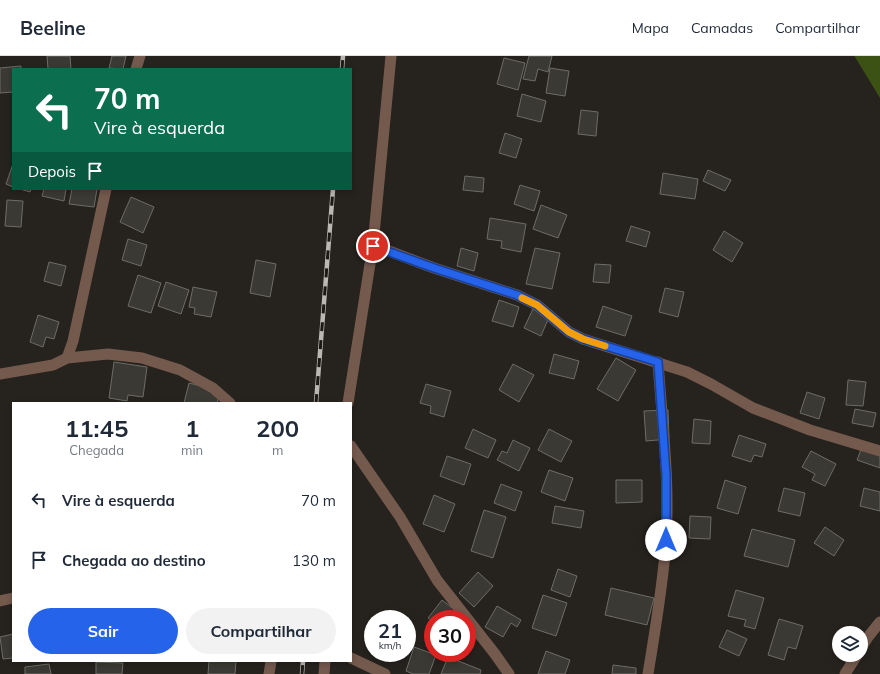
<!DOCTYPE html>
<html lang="pt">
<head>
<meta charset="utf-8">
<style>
  body { margin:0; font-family:Mulish,sans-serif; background:#f2f2f3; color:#1f2937; height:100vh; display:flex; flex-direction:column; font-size:15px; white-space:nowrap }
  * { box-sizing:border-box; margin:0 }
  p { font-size:13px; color:#747a83 }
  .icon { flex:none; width:22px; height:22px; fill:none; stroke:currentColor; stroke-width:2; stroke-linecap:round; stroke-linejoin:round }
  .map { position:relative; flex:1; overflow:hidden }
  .sheet { position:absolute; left:12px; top:346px; width:340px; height:260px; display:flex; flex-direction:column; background:#fff; border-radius:0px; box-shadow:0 2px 6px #0003 }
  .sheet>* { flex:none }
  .top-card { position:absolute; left:12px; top:12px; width:340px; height:122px; border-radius:0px; box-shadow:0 2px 6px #0003; background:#0b6e4f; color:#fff; overflow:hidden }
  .fabs { position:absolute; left:832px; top:570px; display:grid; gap:8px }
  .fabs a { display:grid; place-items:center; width:36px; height:36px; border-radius:50%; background:#fff; box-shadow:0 2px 6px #0003; font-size:20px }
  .speed { position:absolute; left:364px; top:554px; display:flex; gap:8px; font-size:20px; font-weight:700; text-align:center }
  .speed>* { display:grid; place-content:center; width:52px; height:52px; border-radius:50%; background:#fff; box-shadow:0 2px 6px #0003; line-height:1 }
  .speed small { font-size:10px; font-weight:400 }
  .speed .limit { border:6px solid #d22; background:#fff; color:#111 }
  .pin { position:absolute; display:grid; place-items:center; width:34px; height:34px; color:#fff; margin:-17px; border:2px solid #fff; border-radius:50%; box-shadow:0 1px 4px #0007 }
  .me { position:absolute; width:44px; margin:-22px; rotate:0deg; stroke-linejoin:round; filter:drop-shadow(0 0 3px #0008) }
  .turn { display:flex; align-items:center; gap:14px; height:84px; padding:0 16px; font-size:18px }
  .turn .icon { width:52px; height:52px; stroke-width:2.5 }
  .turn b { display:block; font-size:28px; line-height:34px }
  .then { display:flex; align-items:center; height:38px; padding:0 16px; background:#0003; gap:8px; font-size:15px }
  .eta { display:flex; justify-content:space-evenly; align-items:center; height:68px; text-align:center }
  .eta b { font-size:24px; font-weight:700; line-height:28px }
  .action { display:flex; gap:8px; margin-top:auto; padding:8px 16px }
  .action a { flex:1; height:46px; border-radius:24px; background:#2563eb; color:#fff; font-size:16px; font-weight:700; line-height:46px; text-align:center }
  .action a+a { background:#f2f2f3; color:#1f2937 }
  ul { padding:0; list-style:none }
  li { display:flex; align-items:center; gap:12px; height:60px; padding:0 16px }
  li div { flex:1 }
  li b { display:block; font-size:15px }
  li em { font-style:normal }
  header { display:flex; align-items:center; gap:24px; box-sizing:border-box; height:56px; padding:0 20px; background:#fff; border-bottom:1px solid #e0e1e3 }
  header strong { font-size:19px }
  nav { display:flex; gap:22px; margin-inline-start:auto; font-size:14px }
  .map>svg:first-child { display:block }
</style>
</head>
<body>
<header>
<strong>Beeline</strong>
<nav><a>Mapa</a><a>Camadas</a><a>Compartilhar</a></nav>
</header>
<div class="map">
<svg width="880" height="618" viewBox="0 0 880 618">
  <rect width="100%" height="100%" fill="#26221e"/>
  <polygon fill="#3c5114" points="854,0 880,0 880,42 855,1"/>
  <g fill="#3a3933" stroke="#6d6c65">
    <polygon points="47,0 70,0 71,13 48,13"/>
    <polygon points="112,0 126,0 123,13 109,12"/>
    <polygon points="529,0 552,0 548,16 538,13 535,25 523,23"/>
    <polygon points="504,2 525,7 518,34 497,28"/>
    <polygon points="21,10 21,13 13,13 13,36 0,37 0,12"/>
    <polygon points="550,12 569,15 565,40 546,37"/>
    <polygon points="522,38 546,45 541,66 517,60"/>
    <polygon points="581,54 598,56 596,80 578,78"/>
    <polygon points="505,77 522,83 516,102 499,97"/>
    <polygon points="13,108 13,131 6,128"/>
    <polygon points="708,114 731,124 725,135 703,125"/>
    <polygon points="663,117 698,123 695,143 660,138"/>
    <polygon points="465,120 484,122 483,136 463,134"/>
    <polygon points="520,129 540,135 534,155 514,148"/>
    <polygon points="20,133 31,133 30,136"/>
    <polygon points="44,133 66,133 64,145 42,140"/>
    <polygon points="72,133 97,133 94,151 69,148"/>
    <polygon points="131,141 154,151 143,177 120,166"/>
    <polygon points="7,144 23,145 21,171 5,170"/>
    <polygon points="541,149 567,159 558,182 533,173"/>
    <polygon points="490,162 526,168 521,196 501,192 502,185 487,183"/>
    <polygon points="631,170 650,176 646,191 626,185"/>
    <polygon points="724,175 743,187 732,206 713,194"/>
    <polygon points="128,183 147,189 141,210 122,204"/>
    <polygon points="461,192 478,197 474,215 457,210"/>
    <polygon points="535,192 560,197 552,233 526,228"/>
    <polygon points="256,204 276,208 270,241 250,237"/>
    <polygon points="49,206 66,210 61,230 44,225"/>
    <polygon points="595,208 611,209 609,227 593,226"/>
    <polygon points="138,219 161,227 151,257 128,250"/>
    <polygon points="166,226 189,234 181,258 158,250"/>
    <polygon points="193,231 217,236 211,261 194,258 195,252 189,251"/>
    <polygon points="665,232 684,236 678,261 659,256"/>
    <polygon points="499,244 519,251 513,271 492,265"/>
    <polygon points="603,250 632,260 625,280 596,271"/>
    <polygon points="533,253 549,261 541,280 524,272"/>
    <polygon points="38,259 59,266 54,283 46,281 43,291 30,286"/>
    <polygon points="554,298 579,305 574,323 549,317"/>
    <polygon points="616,302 636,314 618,345 597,333"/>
    <polygon points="114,306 147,311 143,341 128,339 127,345 109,342"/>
    <polygon points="513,308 534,319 519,346 499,334"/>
    <polygon points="848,324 866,326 863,350 846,349"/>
    <polygon points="189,327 221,335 217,347 184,347"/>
    <polygon points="426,328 451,335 444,361 430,357 431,350 420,347"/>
    <polygon points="807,336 825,342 819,363 800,357"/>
    <polygon points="855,353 876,357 873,371 852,367"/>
    <polygon points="668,354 669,383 646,385 644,355"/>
    <polygon points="694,363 711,365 710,388 692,387"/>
    <polygon points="473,373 496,384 488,402 465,392"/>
    <polygon points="549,373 572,385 561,406 538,394"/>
    <polygon points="739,379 766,388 762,401 754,399 751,406 732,400"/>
    <polygon points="513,384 530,392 519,415 497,404 502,395 507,397"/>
    <polygon points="862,391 880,397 880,412 857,404"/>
    <polygon points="811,395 836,408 825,430 812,424 815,418 802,411"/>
    <polygon points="447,400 471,408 464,429 440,420"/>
    <polygon points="549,414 573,422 565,445 541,436"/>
    <polygon points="616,424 642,424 642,446 616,447"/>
    <polygon points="725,424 746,431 738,458 717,452"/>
    <polygon points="501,428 522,436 515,455 494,447"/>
    <polygon points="784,432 805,437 800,460 778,455"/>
    <polygon points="864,432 880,436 880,455 860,450"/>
    <polygon points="434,439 455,448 444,476 423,468"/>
    <polygon points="555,450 584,455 581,472 552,467"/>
    <polygon points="484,454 506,461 493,502 471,495"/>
    <polygon points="690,460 711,461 710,483 689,482"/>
    <polygon points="825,471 844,484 834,500 814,487"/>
    <polygon points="752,473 795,484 788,511 744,500"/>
    <polygon points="558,513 577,520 570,541 551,534"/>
    <polygon points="478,516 493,530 474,551 459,537"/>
    <polygon points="611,532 654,542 647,569 605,559"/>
    <polygon points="736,534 764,542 755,573 744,570 746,564 728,560"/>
    <polygon points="543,539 567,547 556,580 532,572"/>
    <polygon points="442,544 460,558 456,563 433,563 433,565 428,562"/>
    <polygon points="497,550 521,564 517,571 511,567 503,581 485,571"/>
    <polygon points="779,563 803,570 796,593 788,591 784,604 768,599"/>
    <polygon points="727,574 747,583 739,600 719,591"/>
    <polygon points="13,578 13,602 3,603 0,581"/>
    <polygon points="414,591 436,599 429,618 413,618 406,615"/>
    <polygon points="546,595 570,604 565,618 538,618"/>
    <polygon points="448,601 481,614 480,618 441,618"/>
    <polygon points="209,605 236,605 235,618 208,618"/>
    <polygon points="96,606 123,607 122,618 96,618"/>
    <polygon points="49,608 51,618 25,618 25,611"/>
    <polygon points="613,609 636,612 636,618 612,618"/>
  </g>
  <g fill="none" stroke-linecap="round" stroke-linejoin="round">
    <g stroke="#74594d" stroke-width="11">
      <polyline points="136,13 140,0"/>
      <polyline points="373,189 434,212 517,239 537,249 569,276 583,283 687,316 711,328 753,352 810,374 880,395"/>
      <polyline points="67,302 73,285 106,133"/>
      <polyline points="0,318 53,309 67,302 108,298 142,302 180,314 213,332 230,347"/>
      <polyline points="348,347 373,189 391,0"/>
      <polyline points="351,390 400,461 437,524 495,598 509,618"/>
      <polyline points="0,545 13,542"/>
      <polyline points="861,592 868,581 880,566"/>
      <polyline points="351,602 385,618"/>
      <polyline points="269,618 271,605"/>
      <polyline points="324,618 325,605"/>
      <path d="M648,618C655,574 663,530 666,485C670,426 662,365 658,306"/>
      <polyline points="845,618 857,599"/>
    </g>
    <g stroke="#bbb7b4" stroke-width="4.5">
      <g id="rail">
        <polyline points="342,13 343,0"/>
        <polyline points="316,347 333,133"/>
        <polyline points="302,618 303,605"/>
      </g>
    </g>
    <use href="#rail" stroke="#1c1914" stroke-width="3" stroke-dasharray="9" stroke-linecap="butt"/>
  </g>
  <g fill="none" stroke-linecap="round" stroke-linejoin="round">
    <g stroke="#184099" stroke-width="10">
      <polyline id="route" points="373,190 434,212 517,239 537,249 569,276 583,283 658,306 666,419 666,484"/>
    </g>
    <use href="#route" stroke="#2563eb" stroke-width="7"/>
    <polyline stroke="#f59e0b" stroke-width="7" points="522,242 537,249 569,276 583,283 605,290"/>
  </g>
</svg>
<div class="fabs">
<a><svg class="icon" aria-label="layers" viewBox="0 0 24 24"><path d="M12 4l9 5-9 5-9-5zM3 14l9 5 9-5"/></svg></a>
</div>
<div class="speed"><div>21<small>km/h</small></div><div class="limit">30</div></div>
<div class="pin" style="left:373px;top:190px;background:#d93025"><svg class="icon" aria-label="arrive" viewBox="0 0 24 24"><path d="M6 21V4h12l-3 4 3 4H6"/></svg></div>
<svg class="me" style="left:666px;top:484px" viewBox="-20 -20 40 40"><circle r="19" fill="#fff"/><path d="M0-13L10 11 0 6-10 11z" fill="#2563eb"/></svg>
<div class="top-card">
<div class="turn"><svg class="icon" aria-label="left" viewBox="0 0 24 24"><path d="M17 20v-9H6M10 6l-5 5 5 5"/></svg><div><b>70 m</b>Vire à esquerda</div></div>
<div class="then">Depois<svg class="icon" aria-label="arrive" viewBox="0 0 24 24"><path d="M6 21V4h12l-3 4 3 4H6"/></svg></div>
</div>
<section class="sheet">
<div class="eta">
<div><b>11:45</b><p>Chegada</p></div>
<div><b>1</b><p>min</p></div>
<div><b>200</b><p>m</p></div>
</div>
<ul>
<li><svg class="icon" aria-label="left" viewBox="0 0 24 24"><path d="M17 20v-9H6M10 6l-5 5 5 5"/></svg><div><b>Vire à esquerda</b></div><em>70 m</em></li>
<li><svg class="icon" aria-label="arrive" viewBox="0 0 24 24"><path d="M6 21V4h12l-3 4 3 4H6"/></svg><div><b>Chegada ao destino</b></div><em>130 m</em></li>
</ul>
<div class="action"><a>Sair</a><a>Compartilhar</a></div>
</section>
</div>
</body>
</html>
